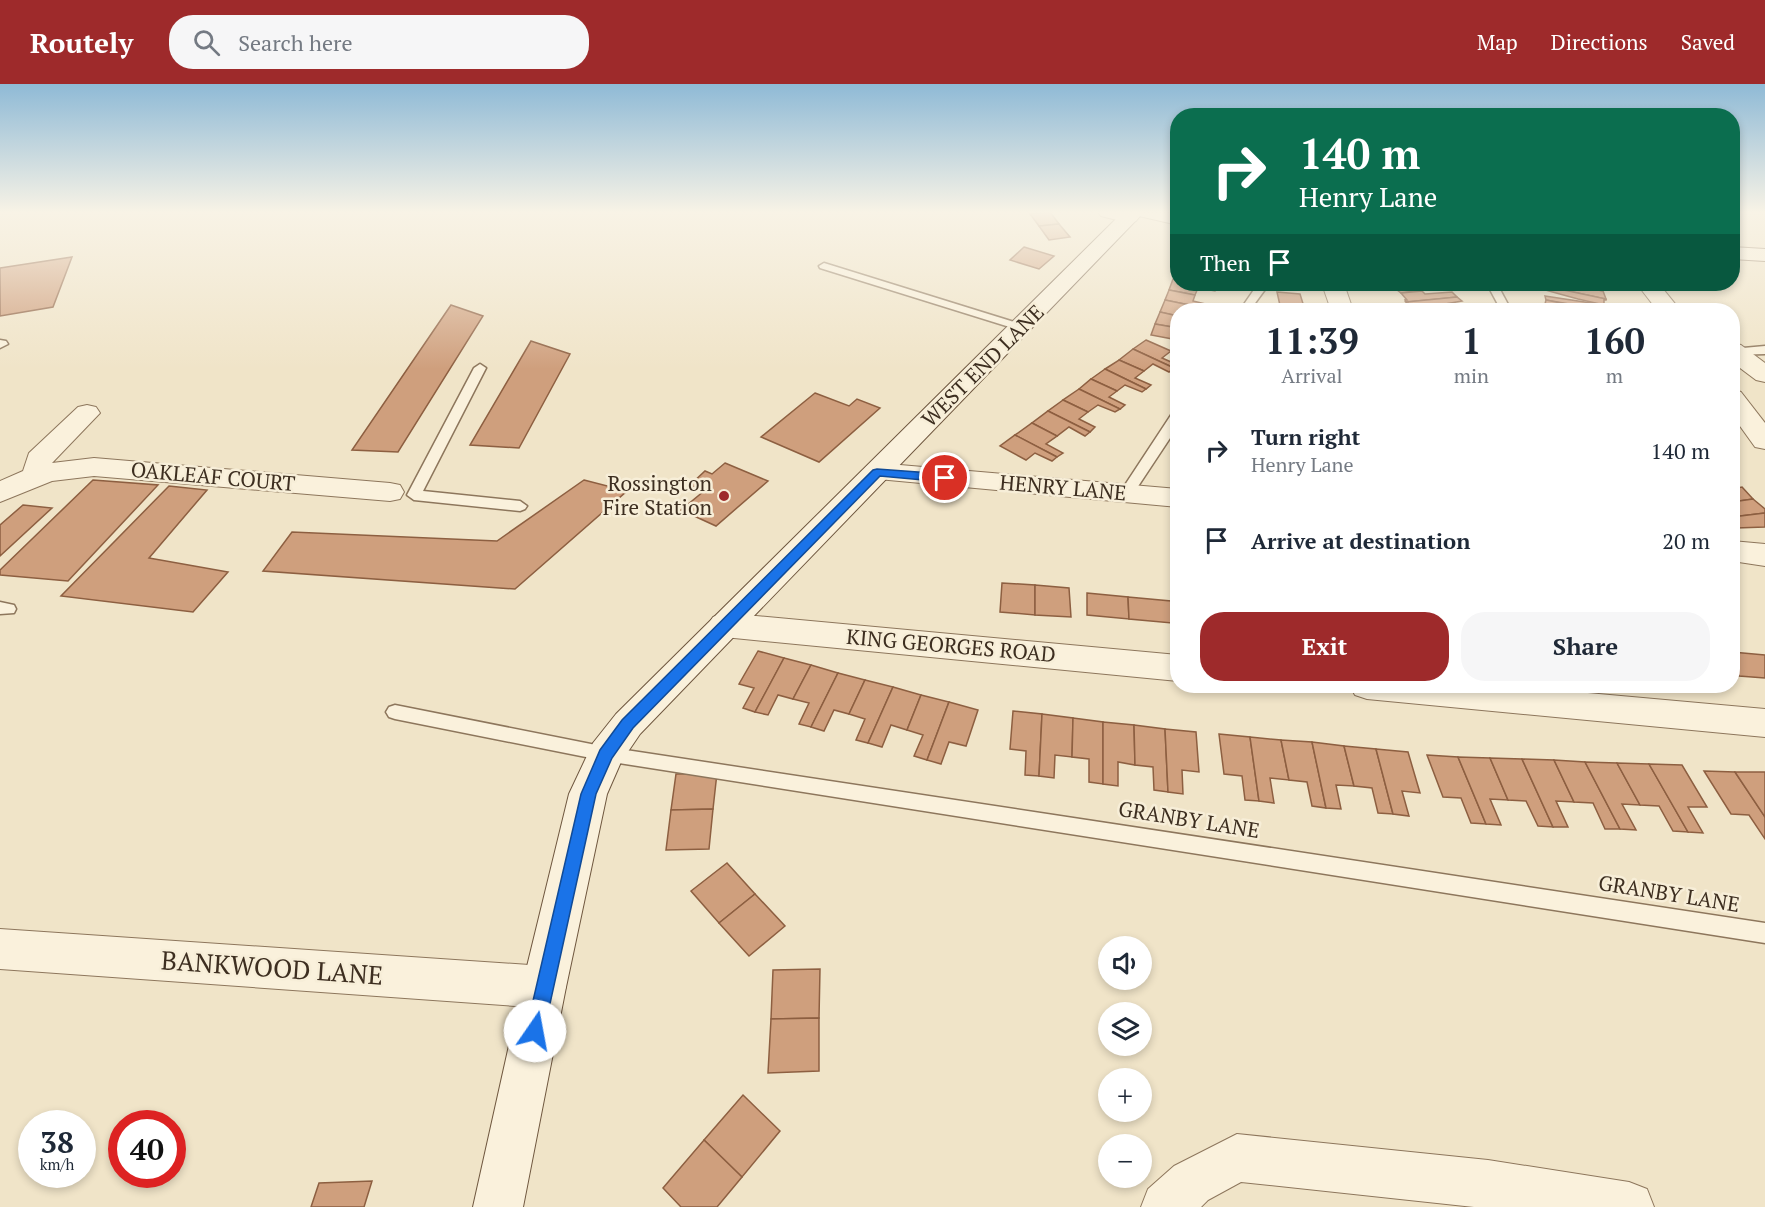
<!DOCTYPE html>
<html lang="en">
<head>
<meta charset="utf-8">
<style>
  body { margin:0; font-family:"PT Serif",serif; background:#f6f6f7; color:#1f2937; height:100vh; display:flex; flex-direction:column; font-size:22px; white-space:nowrap }
  * { box-sizing:border-box; margin:0 }
  p { font-size:20px; color:#747a83 }
  .icon { flex:none; width:33px; height:33px; fill:none; stroke:currentColor; stroke-width:2; stroke-linecap:round; stroke-linejoin:round }
  .map { position:relative; flex:1; overflow:hidden }
  .details { position:absolute; left:1170px; top:219px; width:570px; height:390px; display:flex; flex-direction:column; background:#fff; border-radius:24px; box-shadow:0 3px 9px #0003 }
  .details>* { flex:none }
  .banner { position:absolute; left:1170px; top:24px; width:570px; height:183px; border-radius:24px; box-shadow:0 3px 9px #0003; background:#0b6e4f; color:#fff; overflow:hidden }
  .controls { position:absolute; left:1098px; top:852px; display:grid; gap:12px }
  .controls a { display:grid; place-items:center; width:54px; height:54px; border-radius:50%; background:#fff; box-shadow:0 3px 9px #0003; font-size:30px }
  .speed { position:absolute; left:18px; top:1026px; display:flex; gap:12px; font-size:30px; font-weight:700; text-align:center }
  .speed>* { display:grid; place-content:center; width:78px; height:78px; border-radius:50%; background:#fff; box-shadow:0 3px 9px #0003; line-height:1 }
  .speed small { font-size:15px; font-weight:400 }
  .speed .limit { border:9px solid #d22; background:#fff; color:#111 }
  .pin { position:absolute; display:grid; place-items:center; width:51px; height:51px; color:#fff; margin:-26px; border:3px solid #fff; border-radius:50%; box-shadow:0 2px 6px #0007 }
  .me { position:absolute; width:66px; margin:-33px; rotate:12deg; stroke-linejoin:round; filter:drop-shadow(0 0 4px #0008) }
  .turn { display:flex; align-items:center; gap:21px; height:126px; padding:0 30px; font-size:27px }
  .turn .icon { width:78px; height:78px; stroke-width:2.5 }
  .turn b { display:block; font-size:42px; line-height:51px }
  .then { display:flex; align-items:center; height:57px; padding:0 30px; background:#0003; gap:12px; font-size:22px }
  .eta { display:flex; justify-content:space-evenly; align-items:center; height:102px; text-align:center }
  .eta b { font-size:36px; font-weight:800; line-height:42px }
  .primary-button { display:flex; gap:12px; margin-top:auto; padding:12px 30px }
  .primary-button a { flex:1; height:69px; border-radius:24px; background:#9e2a2b; color:#fff; font-size:24px; font-weight:800; line-height:69px; text-align:center }
  .primary-button a+a { background:#f6f6f7; color:#1f2937 }
  ul { padding:0; list-style:none }
  li { display:flex; align-items:center; gap:18px; height:90px; padding:0 30px }
  li div { flex:1 }
  li b { display:block; font-size:22px }
  li em { font-style:normal }
  header { display:flex; align-items:center; gap:36px; box-sizing:border-box; height:84px; padding:0 30px; background:#9e2a2b; color:#fff }
  header strong { font-size:28px }
  nav { display:flex; gap:33px; margin-inline-start:auto; font-size:21px }
  .search { width:420px; height:54px; background:#f6f6f7; display:flex; align-items:center; gap:15px; box-sizing:border-box; padding:0 21px; border-radius:24px; color:#747a83; font-size:22px }
  .map>svg:first-child { display:block }
</style>
</head>
<body>
<header>
<strong>Routely</strong>
<div class="search"><svg class="icon" aria-label="search" viewBox="0 0 24 24"><circle cx="10" cy="10" r="6"/><path d="M15 15l6 6"/></svg>Search here</div>
<nav><a>Map</a><a>Directions</a><a>Saved</a></nav>
</header>
<div class="map">
<svg width="1765" height="1123" viewBox="0 0 1765 1123">
  <rect width="100%" height="100%" fill="#f0e4c8"/>
  <g fill="#cf9f7d" stroke="#8d5f41" stroke-width="1.5">
    <polygon points="1050,128 1059,140 1039,142 1030,130"/>
    <polygon points="1059,140 1070,153 1049,156 1039,142"/>
    <polygon points="1024,163 1054,172 1039,185 1010,176"/>
    <polygon points="72,173 53,223 0,232 0,184"/>
    <polygon points="1173,195 1178,196 1178,200 1196,200 1216,203 1215,207 1198,204 1195,211 1169,206"/>
    <polygon points="1424,200 1444,200 1447,202 1401,209 1392,202"/>
    <polygon points="1545,200 1578,202 1603,207 1606,215 1545,202"/>
    <polygon points="1574,200 1599,200 1606,202 1604,202 1603,207"/>
    <polygon points="1545,202 1606,215 1606,216 1604,216 1604,221 1578,215 1545,206"/>
    <polygon points="1169,206 1195,211 1193,217 1210,221 1209,225 1165,216"/>
    <polygon points="1422,207 1425,210 1452,208 1457,213 1406,218 1405,216 1407,216 1401,209"/>
    <polygon points="1277,208 1300,210 1305,226 1281,226"/>
    <polygon points="1545,212 1604,221 1604,226 1546,216"/>
    <polygon points="1457,213 1462,217 1417,225 1406,218"/>
    <polygon points="1165,216 1209,225 1178,226 1178,232 1160,228"/>
    <polygon points="1546,216 1595,226 1561,225 1545,220"/>
    <polygon points="451,221 483,232 398,368 352,366"/>
    <polygon points="1160,228 1178,232 1178,244 1155,240"/>
    <polygon points="1155,240 1178,244 1178,256 1151,251"/>
    <polygon points="1146,256 1171,267 1162,274 1178,281 1174,284 1133,265"/>
    <polygon points="531,257 570,270 519,364 470,361"/>
    <polygon points="1133,265 1174,284 1169,288 1153,280 1144,287 1119,276"/>
    <polygon points="1119,276 1144,287 1135,294 1151,301 1146,305 1105,285"/>
    <polygon points="1105,285 1146,305 1142,308 1125,301 1117,307 1091,295"/>
    <polygon points="1091,295 1117,307 1109,313 1125,321 1120,325 1079,305"/>
    <polygon points="1079,305 1120,325 1115,328 1098,321 1088,328 1063,316"/>
    <polygon points="815,309 849,322 857,315 880,324 819,378 761,353"/>
    <polygon points="1063,316 1088,328 1079,335 1095,343 1090,348 1048,327"/>
    <polygon points="1048,327 1090,348 1085,352 1069,343 1057,352 1032,339"/>
    <polygon points="1032,339 1057,352 1046,360 1063,369 1057,373 1015,351"/>
    <polygon points="1015,351 1057,373 1052,377 1035,369 1026,376 1000,362"/>
    <polygon points="725,379 768,397 716,442 681,426 704,407 690,401 705,387 712,390"/>
    <polygon points="93,396 158,401 68,497 0,491 0,486"/>
    <polygon points="584,396 627,407 515,505 263,487 292,448 497,457"/>
    <polygon points="169,402 207,406 149,474 228,488 193,528 61,512"/>
    <polygon points="1742,403 1753,415 1732,418 1732,405"/>
    <polygon points="1753,415 1765,425 1765,429 1732,433 1732,418"/>
    <polygon points="23,421 52,424 0,472 0,441"/>
    <polygon points="1765,429 1765,443 1736,444 1732,441 1732,433"/>
    <polygon points="1002,499 1035,501 1035,531 1000,528"/>
    <polygon points="1035,501 1069,504 1071,533 1035,531"/>
    <polygon points="1087,509 1128,513 1129,535 1087,531"/>
    <polygon points="1128,513 1171,517 1172,539 1129,535"/>
    <polygon points="1171,517 1178,517 1178,540 1172,539"/>
    <polygon points="758,567 784,574 755,628 743,624 754,604 739,600"/>
    <polygon points="1732,568 1765,571 1765,594 1739,592 1732,580"/>
    <polygon points="784,574 811,581 793,615 778,611 768,631 755,628"/>
    <polygon points="811,581 838,589 811,643 799,640 809,619 793,615"/>
    <polygon points="838,589 865,596 849,630 834,626 824,647 811,643"/>
    <polygon points="865,596 893,603 868,659 856,656 865,635 849,630"/>
    <polygon points="893,603 921,611 907,646 891,641 882,663 868,659"/>
    <polygon points="921,611 949,618 927,676 914,672 923,651 907,646"/>
    <polygon points="949,618 978,626 966,662 949,658 941,680 927,676"/>
    <polygon points="1013,627 1042,630 1039,692 1025,691 1026,667 1010,665"/>
    <polygon points="1042,630 1073,634 1072,673 1055,671 1054,694 1039,692"/>
    <polygon points="1073,634 1103,638 1103,700 1089,698 1089,675 1072,673"/>
    <polygon points="1103,638 1134,641 1135,681 1118,678 1118,702 1103,700"/>
    <polygon points="1134,641 1165,645 1168,708 1154,706 1153,683 1135,681"/>
    <polygon points="1165,645 1196,648 1199,688 1182,686 1183,710 1168,708"/>
    <polygon points="1219,650 1250,653 1259,717 1245,716 1242,692 1224,690"/>
    <polygon points="1250,653 1281,656 1289,696 1270,694 1274,719 1259,717"/>
    <polygon points="1281,656 1312,658 1326,724 1312,722 1307,698 1289,696"/>
    <polygon points="1312,658 1344,662 1354,702 1336,701 1341,725 1326,724"/>
    <polygon points="1344,662 1376,665 1393,730 1378,729 1372,704 1354,702"/>
    <polygon points="1376,665 1408,668 1420,709 1402,707 1409,732 1393,730"/>
    <polygon points="1427,671 1458,673 1486,740 1471,739 1461,714 1443,713"/>
    <polygon points="1458,673 1490,674 1508,716 1490,715 1501,741 1486,740"/>
    <polygon points="1490,674 1522,675 1553,743 1538,742 1526,717 1508,716"/>
    <polygon points="1522,675 1554,676 1574,718 1556,717 1568,743 1553,743"/>
    <polygon points="1554,676 1585,678 1620,745 1605,745 1593,719 1574,718"/>
    <polygon points="1585,678 1617,679 1640,721 1622,720 1636,746 1620,745"/>
    <polygon points="1617,679 1649,680 1688,748 1673,747 1659,722 1640,721"/>
    <polygon points="1649,680 1682,681 1707,723 1688,723 1703,749 1688,748"/>
    <polygon points="1704,687 1735,688 1765,733 1765,755 1749,731 1731,730"/>
    <polygon points="1735,688 1765,688 1765,733"/>
    <polygon points="717,689 713,725 671,726 676,690"/>
    <polygon points="713,725 709,765 666,766 671,726"/>
    <polygon points="727,779 755,810 719,839 691,807"/>
    <polygon points="755,810 785,842 749,872 719,839"/>
    <polygon points="820,885 819,934 771,935 773,886"/>
    <polygon points="819,934 819,987 768,989 771,935"/>
    <polygon points="743,1011 780,1047 742,1093 704,1056"/>
    <polygon points="704,1056 742,1093 717,1123 681,1123 663,1104"/>
    <polygon points="372,1097 364,1123 311,1123 319,1099"/>
  </g>
  <g fill="none" stroke-linecap="round" stroke-linejoin="round">
    <g stroke="#8d765c" stroke-width="3">
      <g id="lane">
        <polygon points="824,179 1024,241 1026,243 1024,245 1016,245 820,184 819,182"/>
        <polygon points="1258,200 1269,200 1250,226 1240,226"/>
        <polygon points="1487,200 1497,200 1511,226 1501,226"/>
        <polygon points="0,256 6,257 8,260 0,264"/>
        <polygon points="1765,262 1765,270 1732,271 1732,265"/>
        <polygon points="480,280 486,284 423,407 520,417 527,422 525,425 520,427 414,416 407,411 474,284"/>
        <polygon points="1178,327 1178,342 1131,413 1121,413 1119,410 1121,407 1173,328"/>
        <polygon points="0,518 14,521 16,525 14,529 0,530"/>
        <polygon points="395,621 606,663 1765,839 1765,859 606,677 395,635 389,633 386,628 389,623"/>
      </g>
    </g>
    <g stroke="#8d765c" stroke-width="2">
      <g id="street">
        <polygon points="1098,128 1133,128 1139,133 1136,137 1129,139 1101,132"/>
        <polygon points="1136,128 1178,129 1178,141 1139,132"/>
        <polygon points="1732,163 1765,165 1765,177 1732,175"/>
        <polygon points="1322,200 1344,200 1353,226 1331,226"/>
        <polygon points="1637,200 1659,200 1680,226 1657,226"/>
        <polygon points="1732,259 1741,261 1765,279 1765,298 1756,296 1732,278"/>
        <polygon points="1732,305 1741,308 1765,339 1765,365 1755,363 1732,331"/>
        <polygon points="87,321 96,323 100,329 52,379 94,374 390,399 400,401 404,408 400,415 390,417 94,392 52,397 0,418 0,397 23,387 29,369 78,323"/>
        <polygon points="877,379 1178,405 1178,423 867,394 863,388 867,382"/>
        <polygon points="1732,457 1765,460 1765,482 1732,477"/>
        <polygon points="724,529 1178,571 1178,597 724,553 713,549 708,541 713,533"/>
        <polygon points="1350,602 1509,602 1765,625 1765,653 1367,615 1355,611"/>
        <polygon points="0,845 544,882 559,888 566,903 559,918 544,924 0,885"/>
        <polygon points="1237,1050 1488,1076 1629,1098 1647,1105 1654,1123 1474,1123 1241,1098 1208,1116 1201,1123 1141,1123 1148,1105 1174,1082"/>
      </g>
    </g>
    <g stroke="#6f573f" stroke-width="2">
      <polygon id="secondary" points="1123,128 1144,128 640,650 621,678 607,710 566,903 523,1123 473,1123 522,903 569,710 593,659 616,630"/>
    </g>
    <use href="#lane" fill="#faf1dc" fill-rule="evenodd"/>
    <use href="#street" fill="#faf1dc" fill-rule="evenodd"/>
    <use href="#secondary" fill="#faf1dc" fill-rule="evenodd"/>
  </g>
  <linearGradient id="sky" x2="0" y2="1"><stop stop-color="#8fbad6"/><stop offset="0.45" stop-color="#f8f3e6"/><stop offset="1" stop-color="#f8f3e6" stop-opacity="0"/></linearGradient>
  <rect width="1765" height="285" fill="url(#sky)"/>
  <polygon fill="#1a73e8" stroke="#114b97" stroke-width="1.5" points="877,385 945,390 951,394 945,398 880,392 633,644 612,674 596,710 544,947 541,954 535,956 528,954 526,947 581,710 600,666 622,636 873,386"/>
  <circle fill="#9e2a2b" stroke="#f7eed8" stroke-width="2" cx="724" cy="412" r="6"/>
  <g text-anchor="middle" stroke-width="5" stroke-linejoin="round" paint-order="stroke">
    <g font-size="21" fill="#3d2e20" stroke="#f7eed8">
      <text transform="translate(983 282) rotate(-45)" y="7">WEST END LANE</text>
      <text transform="translate(213 393) rotate(5)" y="7">OAKLEAF COURT</text>
      <text transform="translate(1063 404) rotate(5)" y="7">HENRY LANE</text>
      <text transform="translate(951 562) rotate(5)" y="7">KING GEORGES ROAD</text>
      <text transform="translate(1189 736) rotate(9)" y="7">GRANBY LANE</text>
      <text transform="translate(1669 810) rotate(9)" y="7">GRANBY LANE</text>
    </g>
    <g font-size="21" fill="#3d2e20" stroke="#f7eed8" text-anchor="end">
      <text x="712" y="407">Rossington<tspan x="712" dy="24">Fire Station</tspan></text>
    </g>
    <g font-size="26" fill="#3d2e20" stroke="#f7eed8">
      <text transform="translate(272 884) rotate(4)" y="9">BANKWOOD LANE</text>
    </g>
  </g>
</svg>
<div class="controls">
<a><svg class="icon" aria-label="sound" viewBox="0 0 24 24"><path d="M4 9h4l5-4v14l-5-4H4zM17 9q2 3 0 6"/></svg></a>
<a><svg class="icon" aria-label="layers" viewBox="0 0 24 24"><path d="M12 4l9 5-9 5-9-5zM3 14l9 5 9-5"/></svg></a>
<a>+</a>
<a>−</a>
</div>
<div class="speed"><div>38<small>km/h</small></div><div class="limit">40</div></div>
<div class="pin" style="left:945px;top:394px;background:#d93025"><svg class="icon" aria-label="arrive" viewBox="0 0 24 24"><path d="M6 21V4h12l-3 4 3 4H6"/></svg></div>
<svg class="me" style="left:535px;top:947px" viewBox="-20 -20 40 40"><circle r="19" fill="#fff"/><path d="M0-13L10 11 0 6-10 11z" fill="#1a73e8"/></svg>
<div class="banner">
<div class="turn"><svg class="icon" aria-label="right" viewBox="0 0 24 24"><path d="M7 20v-9h11M14 6l5 5-5 5"/></svg><div><b>140 m</b>Henry Lane</div></div>
<div class="then">Then<svg class="icon" aria-label="arrive" viewBox="0 0 24 24"><path d="M6 21V4h12l-3 4 3 4H6"/></svg></div>
</div>
<section class="details">
<div class="eta">
<div><b>11:39</b><p>Arrival</p></div>
<div><b>1</b><p>min</p></div>
<div><b>160</b><p>m</p></div>
</div>
<ul>
<li><svg class="icon" aria-label="right" viewBox="0 0 24 24"><path d="M7 20v-9h11M14 6l5 5-5 5"/></svg><div><b>Turn right</b><p>Henry Lane</p></div><em>140 m</em></li>
<li><svg class="icon" aria-label="arrive" viewBox="0 0 24 24"><path d="M6 21V4h12l-3 4 3 4H6"/></svg><div><b>Arrive at destination</b></div><em>20 m</em></li>
</ul>
<div class="primary-button"><a>Exit</a><a>Share</a></div>
</section>
</div>
</body>
</html>
